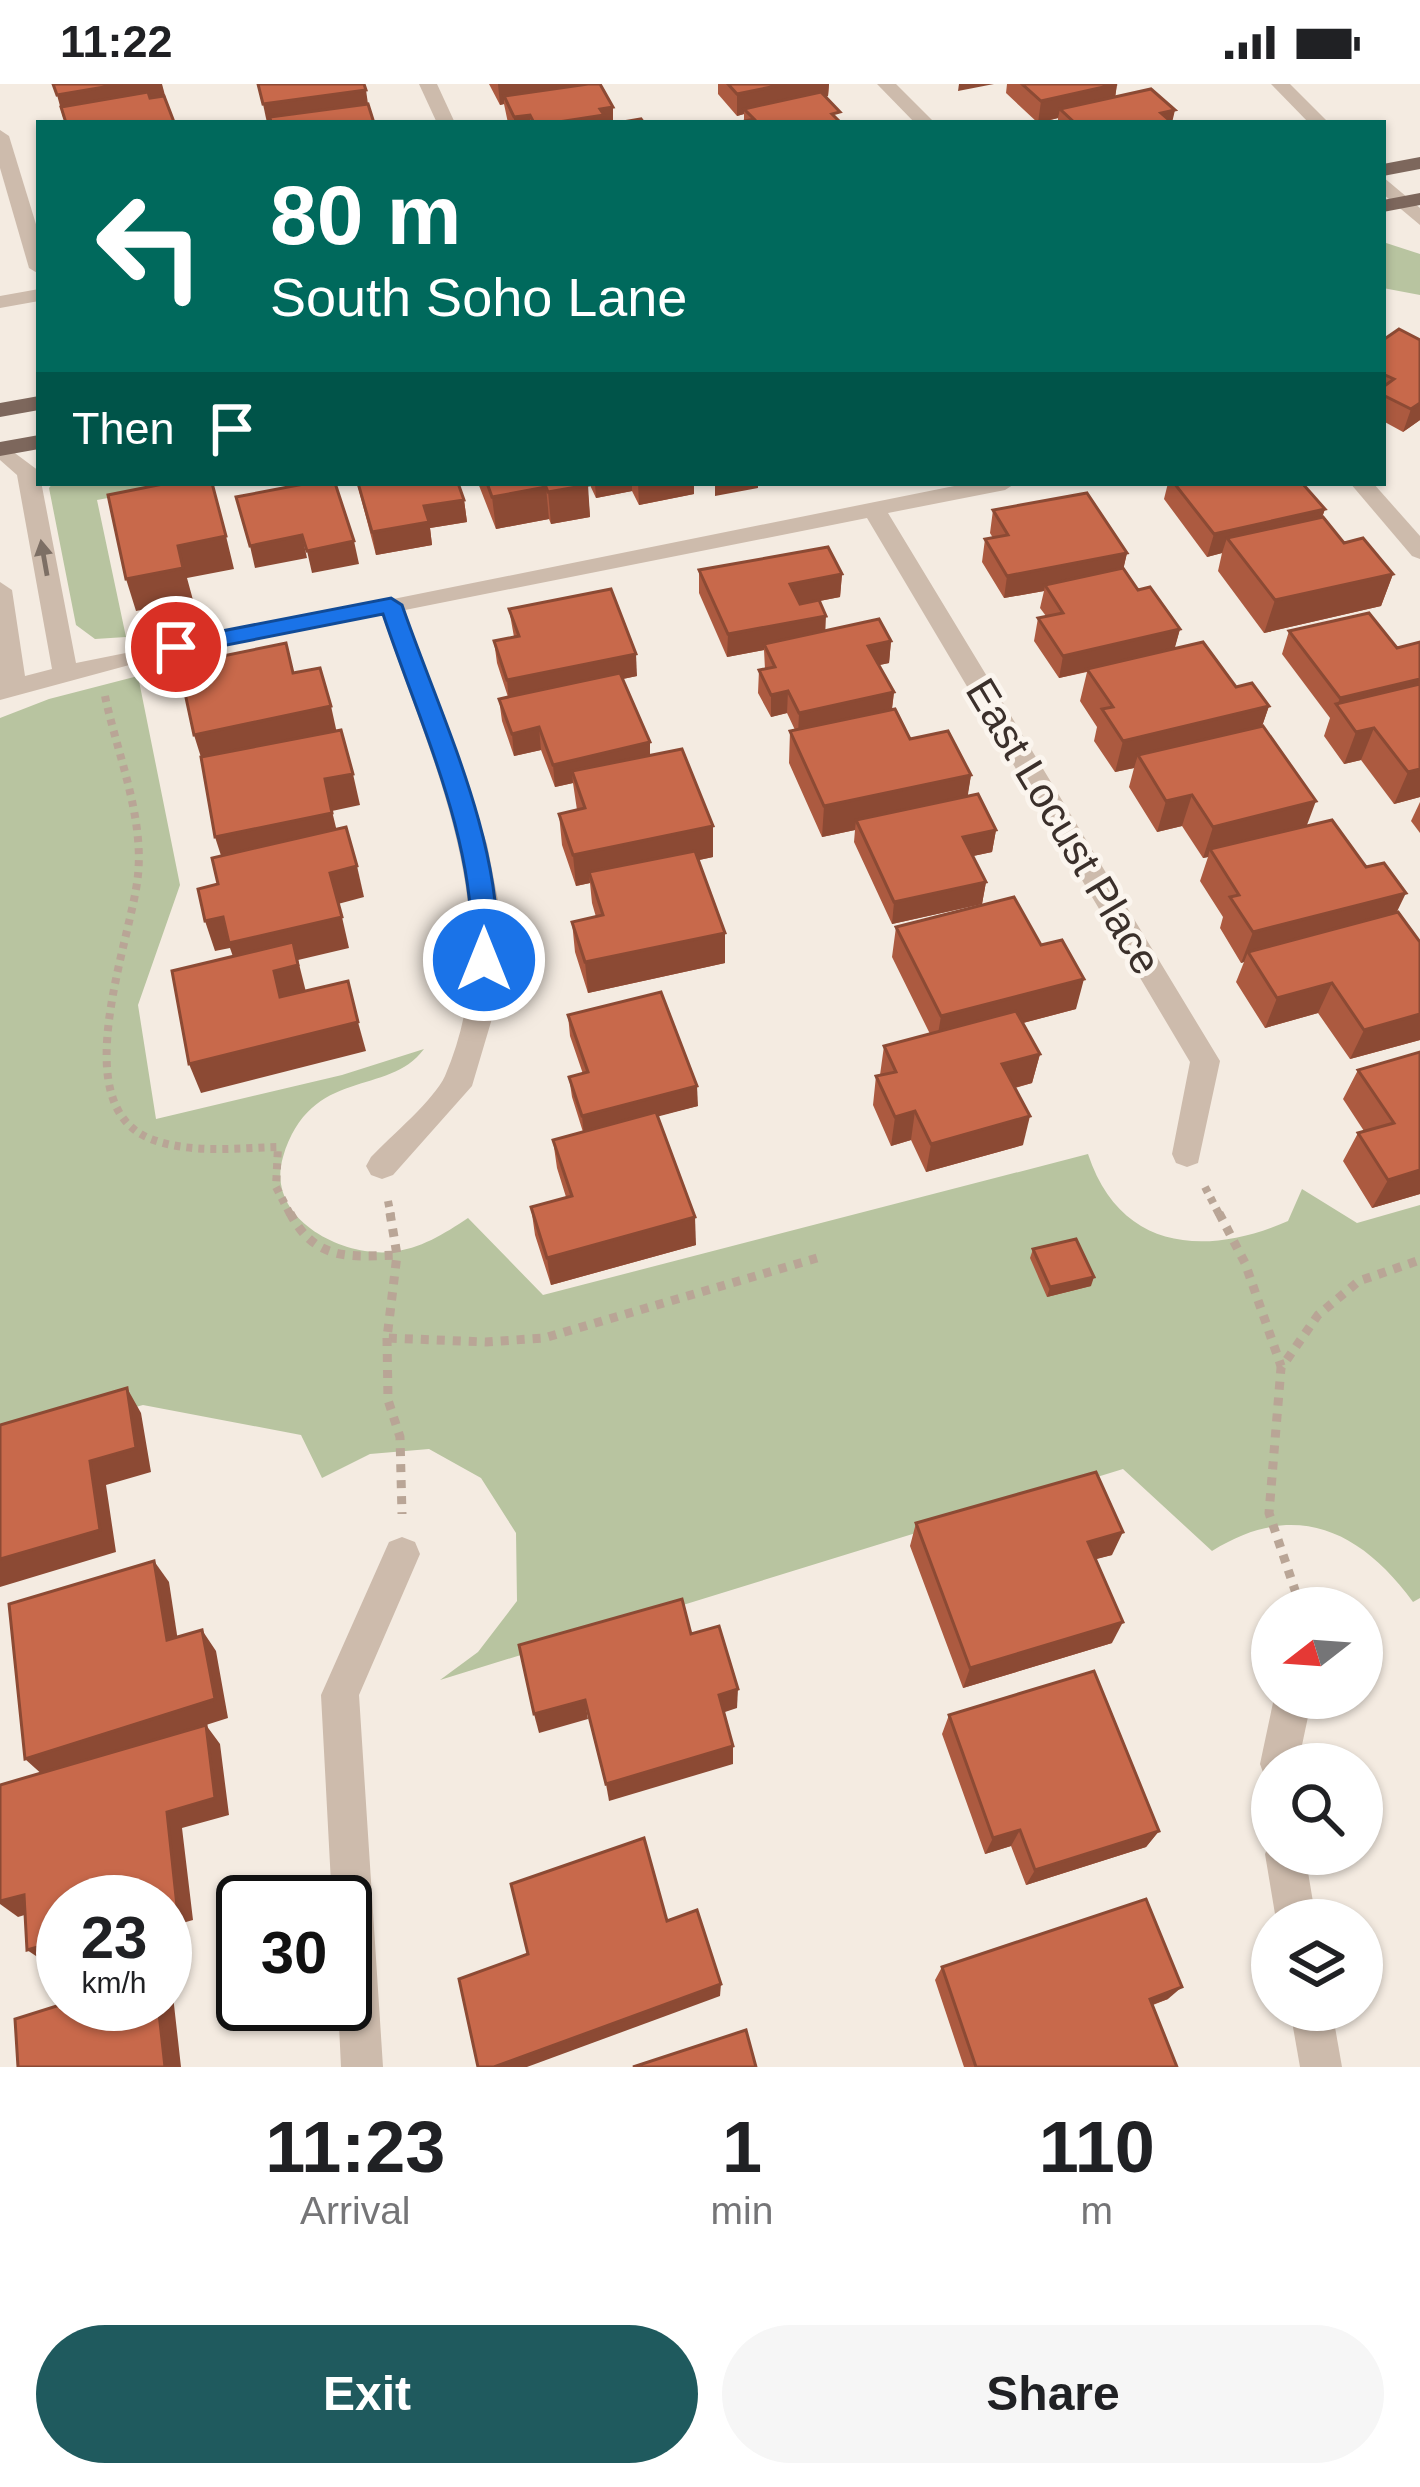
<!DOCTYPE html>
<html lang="en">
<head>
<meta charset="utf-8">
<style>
  body { margin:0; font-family:Helvetica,sans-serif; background:#f6f6f6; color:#202124; height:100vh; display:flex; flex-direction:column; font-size:45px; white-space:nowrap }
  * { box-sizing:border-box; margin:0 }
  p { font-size:39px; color:#757577 }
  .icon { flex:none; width:66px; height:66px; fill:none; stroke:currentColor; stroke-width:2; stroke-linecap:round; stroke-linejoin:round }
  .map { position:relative; height:1983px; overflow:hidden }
  .details { display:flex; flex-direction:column; background:#fff; flex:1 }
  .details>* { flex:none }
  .top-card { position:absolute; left:36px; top:36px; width:1350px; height:366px; border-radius:0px; box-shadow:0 3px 9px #0004; background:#00695c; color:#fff; overflow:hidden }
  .needle { width:78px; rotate:253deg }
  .tools { position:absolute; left:1251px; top:1503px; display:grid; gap:24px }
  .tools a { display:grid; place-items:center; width:132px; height:132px; border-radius:50%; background:#fff; box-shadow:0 3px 9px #0004; font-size:60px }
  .speed { position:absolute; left:36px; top:1791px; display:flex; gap:24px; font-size:60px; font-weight:700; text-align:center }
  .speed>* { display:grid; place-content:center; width:156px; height:156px; border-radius:50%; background:#fff; box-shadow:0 3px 9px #0004; line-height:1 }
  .speed small { font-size:30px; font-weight:400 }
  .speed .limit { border:6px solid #111; border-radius:18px; background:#fff; color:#111 }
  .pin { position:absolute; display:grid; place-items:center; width:102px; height:102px; color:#fff; margin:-51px; border:6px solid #fff; border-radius:50%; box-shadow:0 3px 12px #0007 }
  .me { position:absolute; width:132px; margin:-66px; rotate:0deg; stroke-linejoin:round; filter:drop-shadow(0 0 9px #0008) }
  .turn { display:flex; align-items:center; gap:42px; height:252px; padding:0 36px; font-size:54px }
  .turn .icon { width:156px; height:156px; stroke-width:2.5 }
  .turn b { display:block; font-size:84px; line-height:102px }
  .then { display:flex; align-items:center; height:114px; padding:0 36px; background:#0003; gap:24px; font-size:45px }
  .eta { display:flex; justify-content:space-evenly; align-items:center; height:204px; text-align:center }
  .eta b { font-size:72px; font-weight:700; line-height:84px }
  .cta { display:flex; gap:24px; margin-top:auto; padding:24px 36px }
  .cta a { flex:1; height:138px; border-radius:72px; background:#1f5a5e; color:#fff; font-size:48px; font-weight:700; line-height:138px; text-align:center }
  .cta a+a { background:#f6f6f6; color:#202124 }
  .status { display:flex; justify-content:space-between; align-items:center; height:84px; padding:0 60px; background:#fff; direction:ltr }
  .status svg { height:33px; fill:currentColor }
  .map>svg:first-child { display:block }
</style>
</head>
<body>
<div class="status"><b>11:22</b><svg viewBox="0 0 49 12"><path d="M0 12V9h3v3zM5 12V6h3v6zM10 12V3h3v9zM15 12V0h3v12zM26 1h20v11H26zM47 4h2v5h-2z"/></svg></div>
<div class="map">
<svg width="1420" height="1983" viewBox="0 0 1420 1983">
  <rect width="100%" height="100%" fill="#f4ebe1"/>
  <g fill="#b8c4a0">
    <polygon points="1383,158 1420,170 1420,211 1383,204"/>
    <polygon points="53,399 191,399 97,416 126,553 95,555 76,541 49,404"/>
    <path d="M138,592L180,801L138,921L156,1035L342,991L424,965C388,1014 311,981 283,1073C265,1134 341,1173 391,1168C420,1165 444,1150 468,1134L543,1211L1088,1070C1120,1167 1205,1173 1288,1137L1302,1105L1357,1139L1420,1121V1514L1413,1518C1359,1444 1293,1416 1212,1467L1123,1385L440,1596L478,1568L517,1517L516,1449L481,1394L429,1365L370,1370L322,1394L301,1351L143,1321L0,1360V634L49,615Z"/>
  </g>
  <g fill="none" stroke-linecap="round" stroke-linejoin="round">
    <g stroke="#b9a596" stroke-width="8" stroke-dasharray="6 6" stroke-linecap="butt">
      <path d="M105,612C117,669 144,732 138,791C132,855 63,1021 151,1055C190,1070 237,1064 278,1063L276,1103L291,1132"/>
      <polyline points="1205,1103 1220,1132"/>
      <polyline points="388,1117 391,1132"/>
    </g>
    <g stroke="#b9a596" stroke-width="9" stroke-dasharray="8 8" stroke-linecap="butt">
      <path d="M290,1129C315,1177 349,1173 397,1171"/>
      <polyline points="390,1129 397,1171 387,1254 486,1258 544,1254 817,1174"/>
      <polyline points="1219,1129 1245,1179 1281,1282"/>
      <polyline points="387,1254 388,1316 400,1353 402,1430"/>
      <polyline points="1301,1524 1269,1429 1281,1284 1318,1231 1359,1197 1420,1176"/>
    </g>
    <g fill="#cdbbac" fill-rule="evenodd">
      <polygon points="419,0 437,0 455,39 437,39"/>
      <polygon points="877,0 896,0 935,39 915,39"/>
      <polygon points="1271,0 1290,0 1329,39 1309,39"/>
      <polygon points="0,46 9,52 39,150 39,190 29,184 0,84"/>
      <polygon points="1383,93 1420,124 1420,141 1383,110"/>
      <polygon points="39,205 39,217 0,224 0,212"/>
      <path d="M0,358L39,387L76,579L969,399H1016L1005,406L888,429L1220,977L1198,1079L1187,1083L1176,1079L1172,1070L1190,978L867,434L405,526L487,760L501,832L496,921L472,1002L393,1091L382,1095L371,1091L366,1082L371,1073C391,1052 434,1016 445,992C512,836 432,679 382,531L133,580L0,616V498L12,506L25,592L52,585L17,391L0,376Z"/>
      <polygon points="1350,399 1373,399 1420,452 1420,475 1412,472"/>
      <polygon points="402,1453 415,1458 420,1470 359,1611 383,1983 341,1983 338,1920 345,1920 345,1818 332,1818 321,1611 389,1458"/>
      <polygon points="1274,1614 1312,1614 1298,1680 1272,1680 1272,1696 1265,1694 1260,1680"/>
      <polygon points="1271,1756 1272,1770 1305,1770 1316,1836 1276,1836 1265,1770"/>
      <polygon points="1290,1926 1332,1926 1342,1983 1300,1983"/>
    </g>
    <g fill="#7d675c" fill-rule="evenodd">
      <polygon points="1420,73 1420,85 1383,92 1383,80"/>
      <polygon points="1420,109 1420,121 1383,128 1383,116"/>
      <polygon points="39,312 39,326 0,333 0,319"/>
      <polygon points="39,351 39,365 0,372 0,358"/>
    </g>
  </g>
  <g fill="#ac5a40">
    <polygon points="489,0 600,0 613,39 508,39 504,20 500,21"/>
    <polygon points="718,0 829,0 828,12 744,37 744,30 737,32 718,10"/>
    <polygon points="1007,0 1117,0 1115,13 1172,39 1058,39 1058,34 1038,39 1006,9"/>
    <polygon points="1383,256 1420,256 1420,336 1403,348 1383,337"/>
    <polygon points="357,399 458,399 464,416 467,438 430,444 432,461 376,471"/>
    <polygon points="478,399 587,399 590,433 551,440 549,435 496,445"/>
    <polygon points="589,399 694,399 694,410 639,421 632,407 596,414"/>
    <polygon points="1168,399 1302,399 1325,425 1322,433 1344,459 1393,490 1381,522 1264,549 1218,487 1222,469 1207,473 1164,415"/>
    <polygon points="993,426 1127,469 1123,485 1138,506 1180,545 1174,565 1269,622 1262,642 1307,742 1397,829 1420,858 1420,956 1350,975 1318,929 1265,944 1236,898 1244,878 1241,879 1220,844 1223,833 1200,797 1208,773 1203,774 1182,742 1157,748 1129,703 1134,684 1115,688 1094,657 1097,643 1080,617 1087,588 1059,594 1034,557 1038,534 1046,532 1040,524 1044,507 1004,514 982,478 985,455 993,454 990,449"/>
    <polygon points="699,486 842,490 840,513 819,517 825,547 891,557 889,579 879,581 894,608 892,626 910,655 971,691 967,713 996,746 992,768 973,772 986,798 982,820 892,840 854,758 855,746 822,753 789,679 790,647 795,646 787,629 771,633 758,609 759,586 765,585 764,566 727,573 699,509"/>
    <polygon points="509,525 637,592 623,595 650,672 713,742 713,773 699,776 725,879 588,909 575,868 572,838 596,833 592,819 590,799 576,802 562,761 559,730 577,726 573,699 555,703 541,666 514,672 502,637 499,615 508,613 497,579 494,557 514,553"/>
    <polygon points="1369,529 1420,713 1394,720 1361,676 1344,680 1324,652 1330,634 1282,570 1289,547"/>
    <polygon points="1420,718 1420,749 1411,737"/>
    <polygon points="896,843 1076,925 1023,939 1040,970 1032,999 1015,1004 1023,1061 926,1088 911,1056 891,1062 873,1021 876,992 880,991 884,962 930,950 892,873"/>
    <polygon points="568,931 698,1022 657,1032 696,1161 551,1201 535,1151 531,1123 566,1113 557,1084 553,1056 583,1048 572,1013 569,993 583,990 570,952"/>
    <polygon points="1420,968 1420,1110 1372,1124 1343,1077 1358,1049 1364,1047 1343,1015 1358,986"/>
    <polygon points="1033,1165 1091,1202 1047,1213 1030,1174"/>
    <polygon points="916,1439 1112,1471 1095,1475 1112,1559 963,1604 910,1462"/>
    <polygon points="949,1631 1159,1747 1146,1763 1026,1801 1011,1762 985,1770 942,1650"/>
    <polygon points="942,1883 1168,1915 1153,1921 1177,1983 964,1983 935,1896"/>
  </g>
  <g fill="#8c4a34">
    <polygon points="122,0 162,0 166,15 63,33 57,11"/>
    <polygon points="498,0 597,0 504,12 504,20 500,21"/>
    <polygon points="786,0 829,0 828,12 749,29 744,25 744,30 737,32 737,10"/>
    <polygon points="959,0 994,0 958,7"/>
    <polygon points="1117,0 1114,22 1060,25 1058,34 1038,39 1041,17"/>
    <polygon points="366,6 369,27 283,39 267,39 263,20"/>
    <polygon points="613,23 613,39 552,39 600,25"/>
    <polygon points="1175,26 1172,39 1159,39 1161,29"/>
    <polygon points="530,31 530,39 514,39 514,33"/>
    <polygon points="1420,319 1420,336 1403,348 1411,325"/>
    <polygon points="595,399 632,399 632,407 596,414"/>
    <polygon points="638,399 694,399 694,410 639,421"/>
    <polygon points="715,399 758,399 758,404 715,412"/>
    <polygon points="588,401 590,433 551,440 548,408"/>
    <polygon points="546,403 549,435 496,445 492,413"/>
    <polygon points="464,416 467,438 430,444 432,461 376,471 372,448 424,422"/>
    <polygon points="1325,425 1317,448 1227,454 1222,469 1207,473 1214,450"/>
    <polygon points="302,451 307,474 255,484 250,462"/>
    <polygon points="226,452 234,485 187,494 193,516 136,527 126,495 178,462"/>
    <polygon points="354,457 359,480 312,489 307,467"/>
    <polygon points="1127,469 1122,491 1045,501 1044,507 1004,514 1007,492"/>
    <polygon points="842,490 840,513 789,523 790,500"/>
    <polygon points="1393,490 1381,522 1264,549 1275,516"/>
    <polygon points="826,532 825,554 764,560 764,566 727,573 728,550"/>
    <polygon points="1180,545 1174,567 1059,594 1063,572"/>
    <polygon points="891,557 889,579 866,584 868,562"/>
    <polygon points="636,570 637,592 509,618 507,596"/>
    <polygon points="1420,595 1420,615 1337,622 1340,614"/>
    <polygon points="788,607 787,629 771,633 771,611"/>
    <polygon points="894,608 891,630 798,651 799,629"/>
    <polygon points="331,622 338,654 204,683 194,651"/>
    <polygon points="1269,622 1258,654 1138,671 1134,684 1115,688 1123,657"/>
    <polygon points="539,643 541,666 514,672 512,650"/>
    <polygon points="1374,644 1361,676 1344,680 1356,648"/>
    <polygon points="650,658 650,680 572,687 573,699 555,703 553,681"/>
    <polygon points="1420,685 1420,713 1394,720 1408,688"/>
    <polygon points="353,690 360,721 332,727 340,760 225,784 215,753 325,695"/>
    <polygon points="971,691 966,723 856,736 855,746 822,753 824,722"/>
    <polygon points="1192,711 1182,742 1157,748 1166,717"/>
    <polygon points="1316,717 1304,749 1210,765 1208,773 1203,774 1213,743"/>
    <polygon points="713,742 713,773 592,799 589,788 590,799 576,802 573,771"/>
    <polygon points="996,746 992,768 959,775 963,753"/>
    <polygon points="357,782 364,813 338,820 330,789"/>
    <polygon points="986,798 982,820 892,840 894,818"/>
    <polygon points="1406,809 1391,840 1248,868 1244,878 1241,879 1253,848"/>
    <polygon points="223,833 342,833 349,864 298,876 307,912 283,917 239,890 230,864 215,867 205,837"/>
    <polygon points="725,849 725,879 588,909 585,878"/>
    <polygon points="1084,895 1076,925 936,962 941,932"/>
    <polygon points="1332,899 1318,929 1265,944 1277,914"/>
    <polygon points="1420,930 1420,956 1350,975 1364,946"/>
    <polygon points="358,938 366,967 201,1009 189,980"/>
    <polygon points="1040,970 1032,999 995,1009 1002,980"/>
    <polygon points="697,1002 698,1022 584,1052 582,1032"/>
    <polygon points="915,1027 911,1056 891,1062 895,1033"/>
    <polygon points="1030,1032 1023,1061 926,1088 931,1060"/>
    <polygon points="1420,1086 1420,1110 1372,1124 1388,1096"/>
    <polygon points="695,1133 696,1161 551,1201 547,1174"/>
    <polygon points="1094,1193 1091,1202 1047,1213 1050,1203"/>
    <polygon points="127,1304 141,1329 151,1388 106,1401 116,1468 0,1503 0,1475 90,1377"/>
    <polygon points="1123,1448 1112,1471 1078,1480 1088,1458"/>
    <polygon points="154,1477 169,1498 181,1577 167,1556"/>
    <polygon points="1123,1538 1112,1559 963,1604 970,1584"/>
    <polygon points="202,1546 216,1567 228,1634 206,1641 220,1660 229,1731 182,1744 193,1836 165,1844 167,1728 45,1693 25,1675"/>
    <polygon points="738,1605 737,1624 719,1630 719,1611"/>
    <polygon points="585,1616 588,1635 539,1649 534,1630"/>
    <polygon points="733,1662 733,1680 609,1717 606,1700"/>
    <polygon points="1020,1746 1011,1762 985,1770 993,1754"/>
    <polygon points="1159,1747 1146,1763 1026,1801 1035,1786"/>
    <polygon points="24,1811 44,1825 18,1833 0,1820 0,1817"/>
    <polygon points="63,1856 63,1875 48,1880 27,1866"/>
    <polygon points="165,1898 172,1903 181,1983 165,1983 158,1920 165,1920"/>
    <polygon points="721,1900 720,1912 527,1983 494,1983"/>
    <polygon points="1182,1903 1168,1915 1137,1926 1150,1915"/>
  </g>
  <g fill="#c8694b" stroke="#8c4a34" stroke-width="3">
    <polygon points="53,0 122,0 57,11"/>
    <polygon points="258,0 364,0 366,6 263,20"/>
    <polygon points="588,0 600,0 613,23 600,25 604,31 552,39 534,39 530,31 514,33 504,12"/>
    <polygon points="728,0 786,0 737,10"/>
    <polygon points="1022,0 1117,0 1041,17"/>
    <polygon points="1151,5 1175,26 1161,29 1170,37 1163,39 1075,39 1060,25"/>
    <polygon points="148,8 150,14 164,12 174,38 66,39 61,23"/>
    <polygon points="821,8 840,28 832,30 841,39 741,38 754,35 744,25"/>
    <polygon points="368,20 374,39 271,39 270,33"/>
    <polygon points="641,35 644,39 617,39"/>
    <polygon points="1399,245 1420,256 1420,319 1411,325 1383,311 1383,303 1394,295 1383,290 1383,256"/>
    <polygon points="168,399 212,399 226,452 178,462 183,484 126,495 108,411"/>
    <polygon points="309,399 335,399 354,457 307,467 302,451 250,462 236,413"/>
    <polygon points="358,399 458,399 464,416 424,422 429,438 372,448"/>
    <polygon points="487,399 587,399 588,401 548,408 546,403 492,413"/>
    <polygon points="1174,399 1302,399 1325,425 1214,450"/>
    <polygon points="1087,409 1127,469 1007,492 985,455 1008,451 993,426"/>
    <polygon points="1323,433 1344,459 1363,454 1393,490 1275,516 1227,454"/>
    <polygon points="828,463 842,490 790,500 800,520 819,516 826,532 728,550 699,486"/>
    <polygon points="1123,484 1138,506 1150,503 1180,545 1063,572 1038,534 1063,529 1045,501"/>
    <polygon points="611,505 636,570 507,596 494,557 519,552 509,525"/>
    <polygon points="1369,529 1397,564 1420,558 1420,595 1340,614 1289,547"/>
    <polygon points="879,535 891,557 868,562 894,608 799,629 788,607 771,611 759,586 775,583 764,560"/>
    <polygon points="1203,558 1236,603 1252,599 1269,622 1123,657 1102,625 1113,623 1087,585"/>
    <polygon points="286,559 293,589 320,584 331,622 194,651 179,581"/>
    <polygon points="620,589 650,658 553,681 539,643 512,650 499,615"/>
    <polygon points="1420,600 1420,685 1408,688 1374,644 1356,648 1336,620"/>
    <polygon points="895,625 910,655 948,647 971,691 824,722 790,647"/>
    <polygon points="1263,642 1316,717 1213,743 1192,711 1166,717 1138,671"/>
    <polygon points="341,646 353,690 325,695 332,729 215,753 201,673"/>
    <polygon points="682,665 713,742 573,771 559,730 585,724 572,687"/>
    <polygon points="978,710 996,746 963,753 986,798 894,818 856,736"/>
    <polygon points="1332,736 1366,783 1384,779 1406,809 1253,848 1230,813 1239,811 1210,765"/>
    <polygon points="346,743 357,782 330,789 342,833 229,859 223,833 205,837 198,805 218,800 212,774"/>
    <polygon points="695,767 725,849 585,878 572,838 603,831 589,788"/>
    <polygon points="1014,813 1041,861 1062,856 1084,895 941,932 896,843"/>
    <polygon points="1398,828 1420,858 1420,930 1364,946 1332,899 1277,914 1248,868"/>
    <polygon points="293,858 298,881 274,887 280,913 348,897 358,938 189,980 172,887"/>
    <polygon points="661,908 697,1002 582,1032 569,993 588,988 568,931"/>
    <polygon points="1016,927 1040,970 1002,980 1030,1032 931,1060 915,1027 895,1033 876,992 896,988 884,962"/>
    <polygon points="1420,968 1420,1086 1388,1096 1358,1049 1394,1039 1358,986"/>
    <polygon points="656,1028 695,1133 547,1174 531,1123 572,1112 553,1056"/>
    <polygon points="1076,1155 1094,1193 1050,1203 1033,1165"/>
    <polygon points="127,1304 136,1364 90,1377 100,1446 0,1475 0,1341"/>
    <polygon points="1096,1388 1123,1448 1088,1458 1123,1538 970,1584 916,1439"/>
    <polygon points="154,1477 167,1556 202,1546 215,1615 25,1675 9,1520"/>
    <polygon points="682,1515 691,1550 719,1542 738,1605 719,1611 733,1662 606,1700 585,1616 534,1630 519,1561"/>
    <polygon points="1094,1587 1159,1747 1035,1786 1020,1746 993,1754 949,1631"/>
    <polygon points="206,1641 215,1714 167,1728 177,1822 165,1825 165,1818 63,1818 63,1856 27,1866 24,1811 0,1817 0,1701"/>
    <polygon points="644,1754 667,1837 697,1826 721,1900 494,1983 478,1983 459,1895 528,1870 511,1800"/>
    <polygon points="1146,1815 1182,1903 1150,1915 1177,1983 976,1983 942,1883"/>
    <polygon points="63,1920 158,1920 165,1983 18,1983 15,1935"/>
    <polygon points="746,1946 756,1983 633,1983"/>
  </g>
  <defs><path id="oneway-solid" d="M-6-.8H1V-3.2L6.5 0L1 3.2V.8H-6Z" transform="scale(3)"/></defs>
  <use fill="#7d6f65" href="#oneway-solid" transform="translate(44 474) rotate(-100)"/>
  <path fill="#1a73e8" stroke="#114b97" stroke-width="3" d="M391,514L402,521C440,631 504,759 497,876L484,886L471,876C479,762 419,638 383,530L176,571L164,563L176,556Z"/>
  <g text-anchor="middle" stroke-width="10" stroke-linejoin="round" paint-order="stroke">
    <g font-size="42" fill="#3b302b" stroke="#fbf5ee">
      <text transform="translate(1064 742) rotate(59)" y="15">East Locust Place</text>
    </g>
  </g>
</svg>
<div class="tools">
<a><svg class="needle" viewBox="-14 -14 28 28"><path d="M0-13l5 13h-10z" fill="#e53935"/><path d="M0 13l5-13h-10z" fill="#757577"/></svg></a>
<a><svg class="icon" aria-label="search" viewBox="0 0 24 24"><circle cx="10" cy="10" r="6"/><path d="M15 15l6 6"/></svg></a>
<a><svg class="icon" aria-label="layers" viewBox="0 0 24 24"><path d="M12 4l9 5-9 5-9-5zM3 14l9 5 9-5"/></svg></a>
</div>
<div class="speed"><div>23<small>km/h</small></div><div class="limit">30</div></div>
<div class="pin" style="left:176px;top:563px;background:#d93025"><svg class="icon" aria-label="arrive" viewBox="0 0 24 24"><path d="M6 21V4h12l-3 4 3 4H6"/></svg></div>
<svg class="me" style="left:484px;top:876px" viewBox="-20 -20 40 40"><circle r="17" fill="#1a73e8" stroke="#fff" stroke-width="3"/><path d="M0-11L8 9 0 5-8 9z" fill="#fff"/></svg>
<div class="top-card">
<div class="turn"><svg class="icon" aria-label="left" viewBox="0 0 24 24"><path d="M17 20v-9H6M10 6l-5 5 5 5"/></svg><div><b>80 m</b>South Soho Lane</div></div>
<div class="then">Then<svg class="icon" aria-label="arrive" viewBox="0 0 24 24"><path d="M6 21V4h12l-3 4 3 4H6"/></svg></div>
</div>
</div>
<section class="details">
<div class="eta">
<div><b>11:23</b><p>Arrival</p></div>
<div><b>1</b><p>min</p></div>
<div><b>110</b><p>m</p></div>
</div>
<div class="cta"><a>Exit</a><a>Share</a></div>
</section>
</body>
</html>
